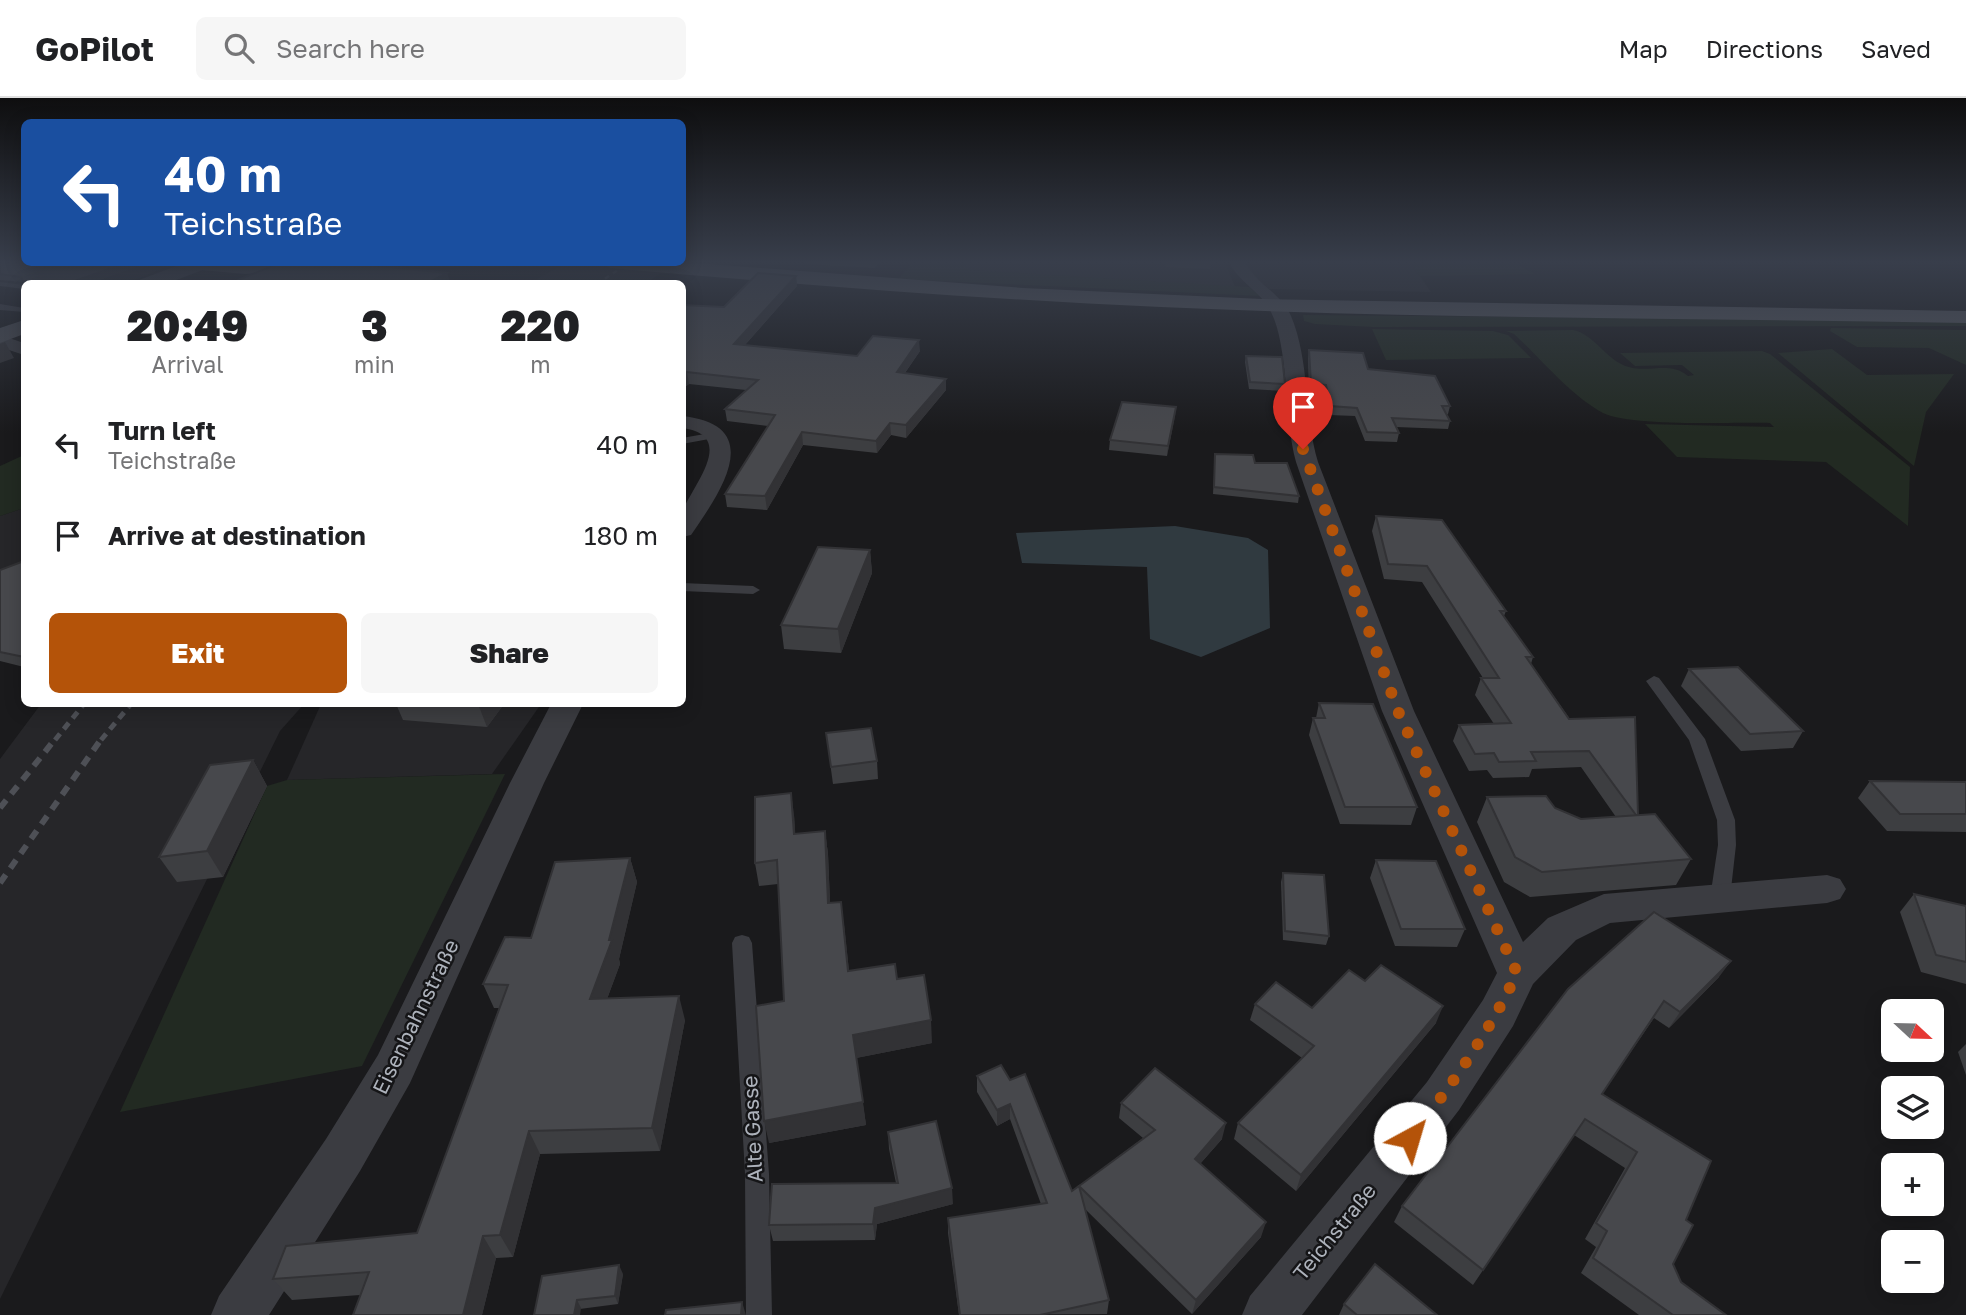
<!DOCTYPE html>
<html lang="en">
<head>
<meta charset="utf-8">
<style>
  body { margin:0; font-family:"Golos Text",sans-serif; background:#f6f6f6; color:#202124; height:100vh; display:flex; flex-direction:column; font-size:26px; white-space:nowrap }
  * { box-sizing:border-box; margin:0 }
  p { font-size:23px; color:#757577 }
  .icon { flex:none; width:38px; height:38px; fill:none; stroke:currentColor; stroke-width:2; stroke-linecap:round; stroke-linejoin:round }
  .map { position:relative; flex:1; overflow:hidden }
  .details { position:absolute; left:21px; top:182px; width:665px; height:427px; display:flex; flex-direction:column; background:#fff; border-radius:10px; box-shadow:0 4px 18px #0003 }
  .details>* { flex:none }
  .banner { position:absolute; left:21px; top:21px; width:665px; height:147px; border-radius:10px; box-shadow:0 4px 18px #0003; background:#1a4fa0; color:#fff; overflow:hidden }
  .needle { width:46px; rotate:112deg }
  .buttons { position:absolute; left:1881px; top:901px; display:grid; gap:14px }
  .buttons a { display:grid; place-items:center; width:63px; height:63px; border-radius:10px; background:#fff; box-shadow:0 4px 18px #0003; font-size:35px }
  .pin { position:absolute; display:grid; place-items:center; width:60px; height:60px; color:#fff; margin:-72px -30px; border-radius:50% 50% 50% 0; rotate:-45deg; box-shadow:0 0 7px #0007 }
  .pin .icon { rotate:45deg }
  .me { position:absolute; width:77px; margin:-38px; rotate:39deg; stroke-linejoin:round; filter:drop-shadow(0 0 5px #0008) }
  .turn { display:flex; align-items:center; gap:24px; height:147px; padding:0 28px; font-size:32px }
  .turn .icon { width:91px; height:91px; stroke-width:2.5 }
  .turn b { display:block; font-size:49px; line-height:60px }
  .eta { display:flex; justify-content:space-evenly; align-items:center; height:119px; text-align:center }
  .eta b { font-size:42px; font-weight:800; line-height:49px }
  .cta { display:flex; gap:14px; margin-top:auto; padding:14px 28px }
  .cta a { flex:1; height:80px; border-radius:10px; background:#b45309; color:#fff; font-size:28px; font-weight:800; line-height:80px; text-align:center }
  .cta a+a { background:#f6f6f6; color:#202124 }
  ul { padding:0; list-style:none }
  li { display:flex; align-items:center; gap:21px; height:91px; padding:0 28px }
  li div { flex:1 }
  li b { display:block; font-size:26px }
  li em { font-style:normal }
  header { display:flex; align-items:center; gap:42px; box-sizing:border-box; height:98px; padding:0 35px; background:#fff; border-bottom:2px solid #e0e0e0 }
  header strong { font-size:33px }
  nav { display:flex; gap:38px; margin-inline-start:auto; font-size:24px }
  .search { width:490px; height:63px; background:#f6f6f6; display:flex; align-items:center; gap:18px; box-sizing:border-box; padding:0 24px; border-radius:10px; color:#757577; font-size:26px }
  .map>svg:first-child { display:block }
</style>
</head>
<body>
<header>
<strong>GoPilot</strong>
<div class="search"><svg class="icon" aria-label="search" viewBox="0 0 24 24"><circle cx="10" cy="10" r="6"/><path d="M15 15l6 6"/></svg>Search here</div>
<nav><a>Map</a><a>Directions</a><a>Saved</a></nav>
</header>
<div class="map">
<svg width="1966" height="1217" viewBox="0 0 1966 1217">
  <rect width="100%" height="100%" fill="#1a1a1c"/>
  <g fill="#262629">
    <polygon points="0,164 125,164 163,170 128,185 24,186 24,189 0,186"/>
    <polygon points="961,164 1225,164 1235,189 970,172"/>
    <polygon points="1244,164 1410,164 1431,194 1269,191 1248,173"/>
    <polygon points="566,165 676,165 646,185 528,186"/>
    <polygon points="24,410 24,493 0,502 0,418"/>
    <polygon points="41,606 304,606 280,633 0,1201 0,661"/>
    <polygon points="321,606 541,606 492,676 287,682"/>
  </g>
  <g fill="#222a22">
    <polygon points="907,164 961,164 970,172 1249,189 1261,198 898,181 910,168"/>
    <polygon points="1410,164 1513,164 1535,176 1420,178"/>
    <polygon points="1303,217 1966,223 1966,228 1373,229 1315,226 1304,223"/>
    <polygon points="1831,230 1966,232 1966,267 1929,250 1857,249 1830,233"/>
    <polygon points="1372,231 1493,233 1508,237 1531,260 1386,262"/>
    <path d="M1573,232C1595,236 1606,263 1629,269C1650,275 1670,263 1688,278L1694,277L1682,267L1635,268L1620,255L1762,253L1770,256L1910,369L1908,428L1826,364L1677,359L1645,326L1774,329L1770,325C1733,324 1632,329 1603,315C1571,298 1541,261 1514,236L1506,233Z"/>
    <polygon points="1832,251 1867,277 1954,276 1926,314 1914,368 1778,255"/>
    <polygon points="24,357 24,410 0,418 0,368"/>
    <polygon points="505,676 362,968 120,1014 267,688 287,682"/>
  </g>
  <polygon fill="#303a40" points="1175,428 1248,440 1268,452 1270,530 1201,559 1150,541 1147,469 1022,465 1016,435"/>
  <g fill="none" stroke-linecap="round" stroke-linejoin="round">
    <g fill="#3b3c41" fill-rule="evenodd">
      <polygon points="0,184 24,187 24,191 0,188"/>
      <polygon points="0,206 24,210 24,214 0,212"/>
      <polygon points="716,334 720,335 720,339 682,346 682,340"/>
      <polygon points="682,485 753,488 760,492 753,496 682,493"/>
      <polygon points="1654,578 1659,580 1705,641 1735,722 1736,747 1730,800 1727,805 1720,807 1713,805 1710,800 1718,747 1717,722 1689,642 1646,583"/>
      <polygon points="742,837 749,839 752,845 769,1076 772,1217 746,1217 745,1076 732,845 735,839"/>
    </g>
    <g fill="#3b3c41" fill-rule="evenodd">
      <path d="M1229,164H1245C1256,186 1281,195 1291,218C1310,263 1304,317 1318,364L1414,613L1523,844L1548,820L1604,796L1827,777L1840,781L1846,791L1840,801L1827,805L1610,825L1576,842L1533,886L1513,928L1459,1012L1302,1217H1242L1250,1198L1427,984L1483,902L1497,875L1382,613L1296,364C1284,321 1289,249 1271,214C1262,194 1239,185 1229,164Z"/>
      <polygon points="0,237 24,245 24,257 0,249"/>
      <path d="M682,318C768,327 720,395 691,437L682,439C682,431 680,419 683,412C693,387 738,337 682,330Z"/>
      <polygon points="551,606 583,606 544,685 410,985 360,1073 269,1217 211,1217 219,1198 326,1041 378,957 510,685"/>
    </g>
    <g fill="#494b51" fill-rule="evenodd">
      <polygon points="187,164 206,164 208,167 205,171 166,186 136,186 139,182"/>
      <polygon points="24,222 24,236 0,245 0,230"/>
    </g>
    <g fill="#57595f" fill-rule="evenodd">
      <polygon points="171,164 367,164 358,170 245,176 180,170"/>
      <path d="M601,164H682L1023,190L1262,201L1966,213V225C1698,220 1429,221 1161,209C977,201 793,186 610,170Z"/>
    </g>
    <polyline stroke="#4e5056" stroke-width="2.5" stroke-dasharray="5 4.5" stroke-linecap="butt" points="597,186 630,164"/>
    <g stroke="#4e5056" stroke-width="5" stroke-dasharray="8 6" stroke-linecap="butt">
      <polyline points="55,642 84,606"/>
      <polyline points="101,642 131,606"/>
    </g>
    <g stroke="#4e5056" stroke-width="6" stroke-dasharray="10 8" stroke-linecap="butt">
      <polyline points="0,710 56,640"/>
      <polyline points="0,785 102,640"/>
    </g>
  </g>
  <g fill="#3d3e41">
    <polygon points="0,164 135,169 88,186 25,186 24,184 0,182"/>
    <polygon points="806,164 879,164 875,170 806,166"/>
    <polygon points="1165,164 1211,164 1210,171 1166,169"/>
    <polygon points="796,178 797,188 745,247 857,258 920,253 905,275 946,292 906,340 891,337 877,355 803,347 767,412 727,409 725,396 768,328 727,323 725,311 746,292 689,286 682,291 682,207 724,209"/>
    <polygon points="1309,252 1368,271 1450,308 1448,316 1447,316 1450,323 1448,331 1396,329 1399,335 1397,344 1365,343 1355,318 1329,317 1325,296 1309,295 1308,260"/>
    <polygon points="1246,258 1285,286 1284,293 1249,291 1245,264"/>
    <polygon points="1176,309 1167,358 1109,352 1110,342"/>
    <polygon points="1215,356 1255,365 1299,398 1298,405 1213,396"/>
    <polygon points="1376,418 1506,513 1504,518 1533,559 1531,566 1638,717 1691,761 1676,787 1530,799 1504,784 1477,724 1487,699 1555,710 1581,721 1616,719 1581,669 1532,671 1529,679 1493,680 1487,672 1469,673 1453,643 1459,627 1494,626 1475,597 1481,580 1483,580 1422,484 1384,481 1372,433"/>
    <polygon points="870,452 872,475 841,555 784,551 781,527"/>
    <polygon points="24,463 24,569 0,563 0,472"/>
    <polygon points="1689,571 1803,633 1793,650 1741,653 1681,588"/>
    <polygon points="1319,605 1417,709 1411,727 1340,726 1309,637 1313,620 1316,620"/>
    <polygon points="396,606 504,606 487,629 403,622"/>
    <polygon points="826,635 877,663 878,681 833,686"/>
    <polygon points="253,662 267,688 223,779 177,784 159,759"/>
    <polygon points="1870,683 1966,684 1966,734 1887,733 1858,700"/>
    <polygon points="794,717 795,736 825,733 828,756 830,805 844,827 849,873 897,881 932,945 856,960 866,1027 769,1045 784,903 778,786 759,788 755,765"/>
    <polygon points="630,760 637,784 619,861 620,866 607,901 685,922 660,1053 540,1056 513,1159 496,1160 482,1217 353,1217 360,1197 292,1202 273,1181 417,1135 499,910 494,910 483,886 531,840"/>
    <polygon points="1376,762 1465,831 1457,849 1395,848 1370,780"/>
    <polygon points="1283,775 1329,838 1326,847 1283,842 1281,784"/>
    <polygon points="1914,796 1966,808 1966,886 1921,874 1900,814"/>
    <polygon points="1719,879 1669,930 1654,920 1602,996 1686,1122 1673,1166 1681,1184 1726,1217 1639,1217 1581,1175 1596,1149 1585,1141 1625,1070 1574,1037 1473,1187 1394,1124 1402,1108 1568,891"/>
    <polygon points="1365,883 1436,925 1296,1093 1234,1041 1238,1025 1302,960 1250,922 1255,906 1312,910"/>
    <polygon points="1966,946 1966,977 1958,954"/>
    <polygon points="1001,967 1072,1093 1143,1040 1119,1020 1121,1005 1222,1041 1200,1066 1261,1139 1192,1216 1084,1110 1109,1202 1107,1216 959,1217 948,1135 948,1120 1041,1106 1010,1021 997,1028 977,994 977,978"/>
    <polygon points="888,1034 953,1106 877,1126 875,1142 773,1143 769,1127 896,1085 889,1051"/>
    <polygon points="623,1176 618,1206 534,1217"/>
    <polygon points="1344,1206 1437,1217 1339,1217"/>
  </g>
  <g fill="#323235">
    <polygon points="129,164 133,164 135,169 88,186 69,186"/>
    <polygon points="447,175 451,186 426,186"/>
    <polygon points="796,178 797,188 736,257 734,246"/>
    <polygon points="919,242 920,253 897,286 897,274"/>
    <polygon points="5,244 14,260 0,265 0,246"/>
    <polygon points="687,274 689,286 682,291 682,278"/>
    <polygon points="946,281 946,292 906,340 906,327"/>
    <polygon points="1176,309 1175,318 1167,358 1168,348"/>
    <polygon points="890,325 891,337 877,355 876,343"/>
    <polygon points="802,334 803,347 767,412 765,398"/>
    <polygon points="870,452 872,475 841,555 838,531"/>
    <polygon points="478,606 504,606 487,629"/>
    <polygon points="253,662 267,688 223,779 207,753"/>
    <polygon points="791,695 794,717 797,759 794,736"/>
    <polygon points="825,733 828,756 831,828 828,805"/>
    <polygon points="630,760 637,784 619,861 620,866 598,925 590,901 609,842"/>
    <polygon points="1731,863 1719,879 1669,930 1680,914"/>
    <polygon points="679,898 685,922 660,1053 652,1030"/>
    <polygon points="1443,908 1436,925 1296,1093 1301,1077"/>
    <polygon points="931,922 932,945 856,960 853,937"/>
    <polygon points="863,1004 866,1027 769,1045 764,1023"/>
    <polygon points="1010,1006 1010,1021 997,1028 997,1012"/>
    <polygon points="1226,1025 1222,1041 1191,1076 1195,1061"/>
    <polygon points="529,1033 540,1056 513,1159 500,1137"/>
    <polygon points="952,1090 953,1106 877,1126 875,1142 873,1126 875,1110"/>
    <polygon points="1266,1124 1261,1139 1192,1216 1196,1202"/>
    <polygon points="483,1138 496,1160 482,1217 463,1217"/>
    <polygon points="619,1167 623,1176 618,1206 615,1198"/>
    <polygon points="577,1202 581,1210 580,1217 574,1217"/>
    <polygon points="742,1204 746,1217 741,1217"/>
  </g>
  <g fill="#47484c" stroke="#323235" stroke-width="2">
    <polygon points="0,164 129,164 69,185 40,186 23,183 21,179 0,176"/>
    <polygon points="282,164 341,164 447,175 426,186 231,185"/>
    <polygon points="758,175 796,178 734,246 857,258 873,238 919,242 897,274 946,281 906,327 890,325 876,343 802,334 765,398 725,396 775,317 725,311 758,282 687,274 682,278 682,207 724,209"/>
    <polygon points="1309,252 1363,255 1368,271 1435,278 1450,308 1442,308 1450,323 1392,320 1399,335 1367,334 1357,310 1330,308 1326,287 1311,286"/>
    <polygon points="1246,258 1282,259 1285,286 1250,284"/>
    <polygon points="1122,304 1176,309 1168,348 1110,342"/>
    <polygon points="1215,356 1253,357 1255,365 1287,365 1299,398 1214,389"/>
    <polygon points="1376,418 1442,422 1506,513 1500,513 1533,559 1526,559 1569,621 1635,619 1638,717 1636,717 1589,653 1531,654 1536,663 1499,664 1494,655 1475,656 1459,627 1511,625 1481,580 1499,580 1427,468 1388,466"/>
    <polygon points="818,449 870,452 838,531 781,527"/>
    <polygon points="24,463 24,559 0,554 0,472"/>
    <polygon points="1738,569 1803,633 1750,636 1689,571"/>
    <polygon points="1319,605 1373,606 1417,709 1345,709 1313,620 1325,620"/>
    <polygon points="871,630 877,663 831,669 826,635"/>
    <polygon points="253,662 207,753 159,759 210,667"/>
    <polygon points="1870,683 1966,684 1966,716 1900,716"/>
    <polygon points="791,695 794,736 825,733 828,805 841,804 848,873 895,866 897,881 924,877 931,922 853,937 863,1004 764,1023 756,908 784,903 777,762 755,765 755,699"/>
    <polygon points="1546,698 1555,710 1581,721 1655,716 1691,761 1542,774 1515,759 1487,699"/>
    <polygon points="630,760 609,842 612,842 590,901 679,898 652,1030 529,1033 500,1137 483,1138 463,1217 353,1217 369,1174 273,1181 286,1148 417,1135 508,887 483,886 505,839 531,840 555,764"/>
    <polygon points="1376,762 1436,763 1465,831 1401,831"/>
    <polygon points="1283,775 1324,777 1329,838 1285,833"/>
    <polygon points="1914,796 1966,808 1966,864 1936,857"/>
    <polygon points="1654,814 1731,863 1680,914 1664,903 1602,996 1711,1063 1686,1122 1693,1127 1673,1166 1681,1184 1726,1217 1673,1217 1593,1160 1607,1133 1596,1125 1637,1054 1585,1021 1483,1172 1402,1108 1568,891"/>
    <polygon points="1381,867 1443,908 1301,1077 1238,1025 1314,948 1255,906 1276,884 1312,910 1349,872 1365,883"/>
    <polygon points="1001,967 1010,982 1025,976 1072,1093 1079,1088 1109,1202 1040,1217 960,1217 948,1120 1047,1105 1010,1006 997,1012 977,978"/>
    <polygon points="1155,970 1226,1025 1195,1061 1266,1124 1196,1202 1079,1088 1155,1032 1121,1005"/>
    <polygon points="936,1023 952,1090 875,1110 873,1126 769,1127 772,1086 898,1085 888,1034"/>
    <polygon points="1375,1166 1437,1217 1357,1217 1344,1206"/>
    <polygon points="619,1167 615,1198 577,1202 574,1217 534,1217 542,1178"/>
    <polygon points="742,1204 741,1217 665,1217 666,1212"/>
  </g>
  <linearGradient id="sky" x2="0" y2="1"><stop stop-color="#0e0e0f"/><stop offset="0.49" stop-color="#383e4b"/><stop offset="1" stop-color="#383e4b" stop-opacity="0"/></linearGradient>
  <rect width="1966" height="335" fill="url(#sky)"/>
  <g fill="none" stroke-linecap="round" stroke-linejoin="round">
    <path stroke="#b45309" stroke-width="12" stroke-dasharray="0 21.6" d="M1303,351L1398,613L1517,875C1489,935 1451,988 1410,1040"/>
  </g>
  <g text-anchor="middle" stroke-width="5" stroke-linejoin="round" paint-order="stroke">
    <g font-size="21" fill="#adb2bb" stroke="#151517">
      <text transform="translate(416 919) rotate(-64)" y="7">Eisenbahnstraße</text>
      <text transform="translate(753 1031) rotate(-93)" y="7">Alte Gasse</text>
      <text transform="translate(1335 1134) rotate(-51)" y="7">Teichstraße</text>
    </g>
  </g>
</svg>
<div class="buttons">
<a><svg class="needle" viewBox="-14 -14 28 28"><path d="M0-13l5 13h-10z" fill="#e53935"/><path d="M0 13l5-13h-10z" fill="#757577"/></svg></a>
<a><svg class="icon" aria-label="layers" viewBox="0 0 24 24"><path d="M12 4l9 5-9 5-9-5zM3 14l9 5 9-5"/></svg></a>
<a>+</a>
<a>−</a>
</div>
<div class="pin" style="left:1303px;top:351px;background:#d93025"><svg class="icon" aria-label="arrive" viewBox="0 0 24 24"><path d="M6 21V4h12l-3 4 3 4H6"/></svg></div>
<svg class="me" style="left:1410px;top:1040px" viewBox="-20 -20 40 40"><circle r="19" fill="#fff"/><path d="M0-13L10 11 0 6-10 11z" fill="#b45309"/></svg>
<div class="banner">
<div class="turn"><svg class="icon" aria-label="left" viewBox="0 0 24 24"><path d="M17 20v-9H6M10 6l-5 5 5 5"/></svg><div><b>40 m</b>Teichstraße</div></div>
</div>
<section class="details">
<div class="eta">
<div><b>20:49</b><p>Arrival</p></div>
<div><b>3</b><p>min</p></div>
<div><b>220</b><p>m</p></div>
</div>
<ul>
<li><svg class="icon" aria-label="left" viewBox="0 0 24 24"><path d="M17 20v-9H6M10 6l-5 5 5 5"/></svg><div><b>Turn left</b><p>Teichstraße</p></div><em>40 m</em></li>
<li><svg class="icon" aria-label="arrive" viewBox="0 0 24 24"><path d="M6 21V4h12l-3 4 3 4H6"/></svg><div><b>Arrive at destination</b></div><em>180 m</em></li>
</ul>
<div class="cta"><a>Exit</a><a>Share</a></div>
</section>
</div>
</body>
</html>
